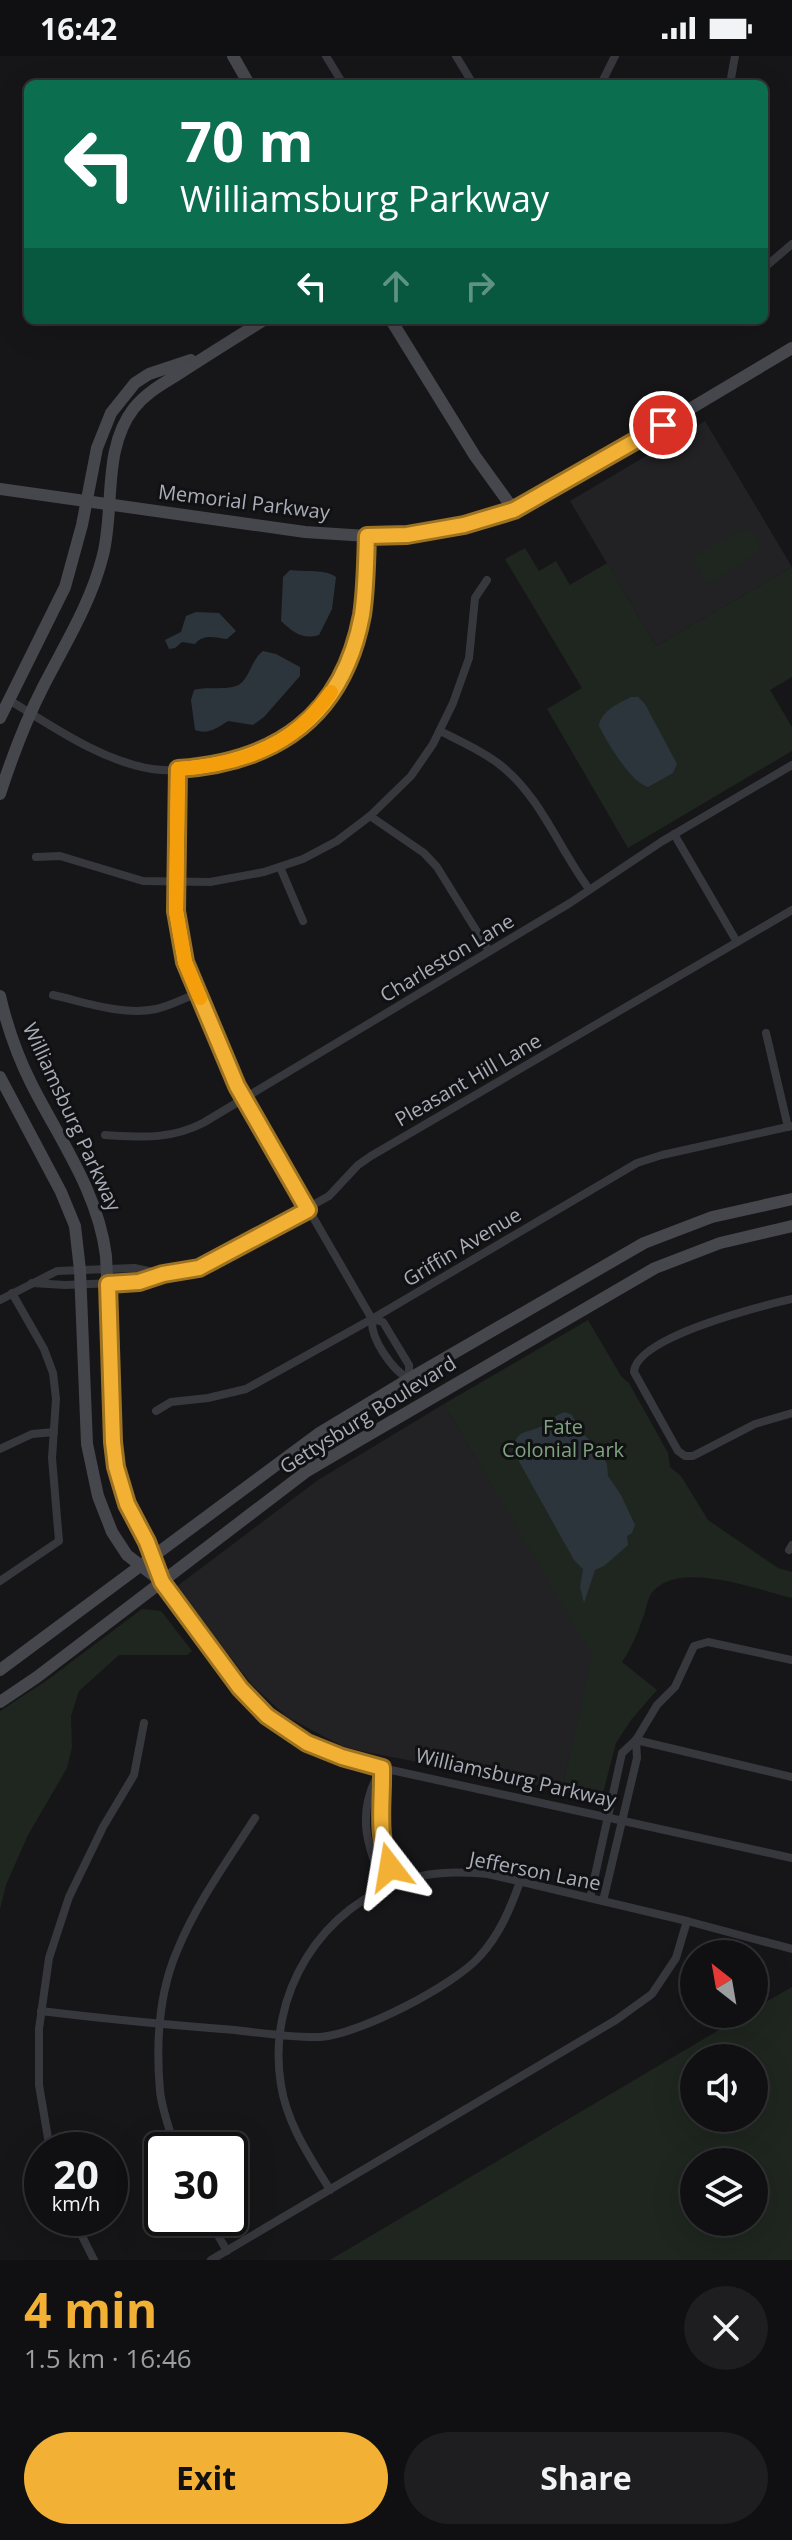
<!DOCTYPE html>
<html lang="en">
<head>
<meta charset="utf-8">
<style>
  body { margin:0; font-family:"Open Sans",sans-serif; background:#1e1e20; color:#f1f3f6; height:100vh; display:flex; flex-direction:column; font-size:30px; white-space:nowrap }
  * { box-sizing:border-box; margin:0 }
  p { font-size:26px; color:#9c9d9f }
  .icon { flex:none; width:44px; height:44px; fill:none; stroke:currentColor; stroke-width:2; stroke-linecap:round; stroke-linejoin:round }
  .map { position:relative; height:2204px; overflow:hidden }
  .drawer { display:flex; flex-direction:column; background:#101012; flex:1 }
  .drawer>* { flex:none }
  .top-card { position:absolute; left:24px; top:24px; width:744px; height:244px; border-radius:12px; box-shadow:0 8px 32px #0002,0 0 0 2px #303032; background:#0b6e4f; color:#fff; overflow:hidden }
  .needle { width:52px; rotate:329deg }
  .controls { position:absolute; left:680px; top:1884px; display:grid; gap:16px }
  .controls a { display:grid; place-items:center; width:88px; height:88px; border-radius:50%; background:#101012; box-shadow:0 8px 32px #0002,0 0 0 2px #303032; font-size:40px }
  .speed { position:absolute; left:24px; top:2076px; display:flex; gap:16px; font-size:40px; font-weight:700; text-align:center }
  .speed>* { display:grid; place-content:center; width:104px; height:104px; border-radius:50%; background:#101012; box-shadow:0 8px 32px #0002,0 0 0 2px #303032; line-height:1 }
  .speed small { font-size:20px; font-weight:400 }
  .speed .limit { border:4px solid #111; border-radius:12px; background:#fff; color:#111 }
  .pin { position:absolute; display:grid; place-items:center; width:68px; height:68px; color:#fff; margin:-34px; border:4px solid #fff; border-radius:50%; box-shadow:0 2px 8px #0007 }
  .me { position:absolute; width:88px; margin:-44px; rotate:346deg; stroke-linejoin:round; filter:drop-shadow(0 0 6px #0008) }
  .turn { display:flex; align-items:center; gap:28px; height:168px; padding:0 24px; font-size:36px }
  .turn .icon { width:104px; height:104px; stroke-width:2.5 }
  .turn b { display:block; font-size:56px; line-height:68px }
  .lanes { display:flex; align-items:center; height:76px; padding:0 24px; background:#0003; justify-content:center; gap:40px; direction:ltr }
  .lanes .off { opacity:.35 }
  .round { display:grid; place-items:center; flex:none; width:84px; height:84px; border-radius:42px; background:#1e1e20 }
  .head { display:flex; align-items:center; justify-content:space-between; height:136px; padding:0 24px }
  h1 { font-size:48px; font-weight:700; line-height:60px; color:#f2b134 }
  .primary-button { display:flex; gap:16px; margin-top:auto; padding:16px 24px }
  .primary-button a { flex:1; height:92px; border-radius:48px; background:#f2b134; color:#111; font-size:32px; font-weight:700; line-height:92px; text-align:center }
  .primary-button a+a { background:#1e1e20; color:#f1f3f6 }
  .status { display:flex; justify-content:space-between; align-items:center; height:56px; padding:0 40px; background:#101012; direction:ltr }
  .status svg { height:22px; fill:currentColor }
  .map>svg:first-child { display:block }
</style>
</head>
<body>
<div class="status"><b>16:42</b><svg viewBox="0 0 49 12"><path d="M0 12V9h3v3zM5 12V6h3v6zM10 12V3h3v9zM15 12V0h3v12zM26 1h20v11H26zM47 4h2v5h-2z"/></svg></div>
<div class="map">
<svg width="792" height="2204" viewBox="0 0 792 2204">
  <rect width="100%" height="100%" fill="#161618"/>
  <g fill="#222225">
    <polygon points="705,365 792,511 656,590 570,445"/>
    <polygon points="444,1348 593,1599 562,1734 366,1696 342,1690 287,1661 252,1629 176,1531 318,1424"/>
  </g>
  <g fill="#1e261f" fill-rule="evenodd">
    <polygon points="748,471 759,489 758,496 707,529 691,502"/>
    <polygon points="525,492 539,515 556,505 570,529 607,507 656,590 792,511 792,621 770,634 792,671 792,695 628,792 547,653 582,632 505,503"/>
    <path d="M588,1264L621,1320L629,1327L668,1397L670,1411L681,1420L708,1464L778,1512L792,1516V1542C758,1534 676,1502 651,1538C647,1545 646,1555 643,1562C637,1578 632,1591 622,1606L657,1634L631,1664L616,1687L603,1737L596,1741L562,1734L592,1599L444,1348Z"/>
    <polygon points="142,1553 161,1555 192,1595 187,1599 119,1599 79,1635 71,1660 72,1691 67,1712 28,1779 6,1829 0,1853 0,1655 46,1625"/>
    <path d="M792,1931V2204H330L746,1958H754V1953ZM754,2002V2062H694V2002ZM754,2106V2166H694V2106Z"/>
  </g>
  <g fill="#2c353c">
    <path d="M290,514C304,516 326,513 336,521L332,553L319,579C302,584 293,576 281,565L283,521Z"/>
    <path d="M196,556L219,557L236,575L227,583C216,582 204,577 195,588L182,586L175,592L169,593L165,584L181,576L186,560Z"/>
    <path d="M263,595L276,598L300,611V620L264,661L253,669L228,665C217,672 208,679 195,674L191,644L194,634C207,630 231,635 240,628C250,620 252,603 263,595Z"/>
    <path d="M631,641H638L645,648L677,708L673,717L648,731C631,727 607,686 599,670C600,656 619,647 631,641Z"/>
    <path d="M565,1356L572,1359L582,1377L599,1393L607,1408L608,1420L621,1439L635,1469L632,1477L627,1480L628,1489L604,1510L595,1514L584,1547L580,1531L583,1513L574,1504L512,1393C520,1371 524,1379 542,1370C550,1365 555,1359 565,1356Z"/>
  </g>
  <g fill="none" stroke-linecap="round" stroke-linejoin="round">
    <g stroke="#37383d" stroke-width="8">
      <polyline points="326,0 343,28"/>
      <polyline points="456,0 473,28"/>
      <polyline points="601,28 615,0"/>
      <polyline points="730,28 735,0"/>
      <polyline points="764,212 792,188"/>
      <path d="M9,644C52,670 101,705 152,713C180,717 210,711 237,704C348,674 363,578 367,480"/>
      <path d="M440,675C460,685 481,694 499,708C540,739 559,793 589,833"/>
      <path d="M178,713L176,855L185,906L237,1030L372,1263C370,1282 392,1314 409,1323V1309L383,1266L372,1263"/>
      <polyline points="370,760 424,797 437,811 489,895"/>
      <polyline points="674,778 737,886"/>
      <polyline points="36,801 60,800 143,825 210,826 264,816 303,803 337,785 370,760 411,720 433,688 453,647 469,602 475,542 487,524"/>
      <polyline points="280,811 303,865"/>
      <path d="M53,939C85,946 123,960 156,953C170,950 185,942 198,937"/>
      <polyline points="766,977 788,1071"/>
      <path d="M105,1079C141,1081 170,1084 203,1067L570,847L661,786L792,709"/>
      <polyline points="32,1227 65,1229 139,1226 199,1212 329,1140 358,1109 371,1100 792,854"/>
      <path d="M792,1243C761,1250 636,1281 634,1316L678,1395L685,1400H693L755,1368L792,1357"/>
      <polyline points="0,1244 57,1215 134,1212 163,1218"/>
      <polyline points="156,1355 171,1346 208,1342 246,1333 372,1263 637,1107 662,1099 792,1070"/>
      <polyline points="0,1393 32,1378 54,1376"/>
      <polyline points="789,1494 792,1489"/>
      <polyline points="0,1525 59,1485 52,1402 56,1343 53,1317 44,1293 12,1237"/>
      <path d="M162,1526C203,1583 242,1651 306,1686C330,1699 356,1705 382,1712L792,1802"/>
      <polyline points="636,1684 792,1721"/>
      <path d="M382,1712C355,1754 366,1790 385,1832"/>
      <polyline points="382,1713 381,1778 386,1800 397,1827"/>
      <polyline points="590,1842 622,1697 636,1684 657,1649 675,1631 694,1590 708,1586 792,1604"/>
      <polyline points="603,1845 637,1702 636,1684"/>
      <path d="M41,1955C106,1963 170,1969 235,1974C262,1977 292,1982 320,1981C358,1979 455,1929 480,1900C500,1878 510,1853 520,1826"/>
      <polyline points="50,2094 39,2029 39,1973 49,1902 69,1841 103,1771 134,1719 144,1667"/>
      <path d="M176,2094C170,2075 162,2054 160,2035C156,1989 159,1937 177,1895C196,1848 228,1804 255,1762"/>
      <path d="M330,2134C310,2101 287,2068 281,2029C266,1939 321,1849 409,1823C435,1815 461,1816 488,1818L687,1865L792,1893"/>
      <polyline points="73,2162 94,2204"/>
      <polyline points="208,2162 227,2195"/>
      <polyline points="211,2204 616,1964 652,1938 676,1902 687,1865"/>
    </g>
    <g stroke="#45474d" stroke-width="12">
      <polyline points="233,0 249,28"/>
      <polyline points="391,264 475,400 514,454"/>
      <polyline points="0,433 305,476 367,480 407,479 464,469 514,454 589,413 792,292"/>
      <polyline points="0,662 65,531 82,469 97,392 111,357 135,327 149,318 191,304"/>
      <path d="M0,738C12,701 25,666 43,631C65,588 91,547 103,499C115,451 102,393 134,352C146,337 161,329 177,319C206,300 235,282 264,264"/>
      <path d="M0,940C7,970 17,999 31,1027C59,1083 98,1135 106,1200L116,1411L127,1448L147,1486L162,1526"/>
      <polyline points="0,1021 61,1136 75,1170 80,1214 87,1388 98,1440 112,1476 127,1499 162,1526"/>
      <polyline points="0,1614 318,1378 409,1323 644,1187 712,1161 792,1143"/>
      <polyline points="0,1646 37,1621 307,1415 358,1385 655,1212 720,1187 792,1170"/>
    </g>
  </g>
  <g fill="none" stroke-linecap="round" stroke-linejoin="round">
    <g stroke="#9d7322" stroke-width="20">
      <path id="route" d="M390,1811C376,1778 383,1746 382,1712L342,1701L307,1687L267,1660L240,1632L162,1526L147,1486L127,1448L116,1411L113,1386L108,1228L139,1226L163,1218L199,1212L308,1154L237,1030L185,906L176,855L178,713C277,706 343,660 362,559C366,533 366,506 367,480L407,479L464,469L514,454L663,369"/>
    </g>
    <use href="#route" stroke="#f2b134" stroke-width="14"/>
    <path stroke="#f59e0b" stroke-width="14" d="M200,942L185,906L176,855L178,713C243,708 293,691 331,636"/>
  </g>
  <g text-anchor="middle" stroke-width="6" stroke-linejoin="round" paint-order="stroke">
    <g font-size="20" fill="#a8adb8" stroke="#111113">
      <text transform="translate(244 446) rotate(7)" y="7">Memorial Parkway</text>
      <text transform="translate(447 902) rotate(-31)" y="7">Charleston Lane</text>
      <text transform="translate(468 1024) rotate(-30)" y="7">Pleasant Hill Lane</text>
      <text transform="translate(72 1061) rotate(65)" y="7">Williamsburg Parkway</text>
      <text transform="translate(462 1191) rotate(-31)" y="7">Griffin Avenue</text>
      <text transform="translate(368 1359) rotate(-32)" y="7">Gettysburg Boulevard</text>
      <text transform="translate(516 1722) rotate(13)" y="7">Williamsburg Parkway</text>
      <text transform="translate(535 1815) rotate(11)" y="7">Jefferson Lane</text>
    </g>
    <g font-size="20" fill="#7fa381" stroke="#111113">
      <text x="563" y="1378">Fate<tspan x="563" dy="23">Colonial Park</tspan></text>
    </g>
  </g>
</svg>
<div class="controls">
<a><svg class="needle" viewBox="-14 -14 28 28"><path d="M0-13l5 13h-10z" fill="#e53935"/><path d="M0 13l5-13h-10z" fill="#9c9d9f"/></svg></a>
<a><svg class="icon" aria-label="sound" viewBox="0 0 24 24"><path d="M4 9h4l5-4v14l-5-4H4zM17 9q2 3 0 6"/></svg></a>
<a><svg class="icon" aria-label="layers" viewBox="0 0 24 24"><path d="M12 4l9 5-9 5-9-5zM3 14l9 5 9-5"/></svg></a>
</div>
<div class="speed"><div>20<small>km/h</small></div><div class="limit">30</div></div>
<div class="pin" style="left:663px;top:369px;background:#d93025"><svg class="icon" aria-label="arrive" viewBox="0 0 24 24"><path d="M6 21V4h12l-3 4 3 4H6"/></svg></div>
<svg class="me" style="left:390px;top:1811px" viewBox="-20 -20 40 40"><path d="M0-17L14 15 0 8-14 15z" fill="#f2b134" stroke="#fff" stroke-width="4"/></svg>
<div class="top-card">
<div class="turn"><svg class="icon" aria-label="left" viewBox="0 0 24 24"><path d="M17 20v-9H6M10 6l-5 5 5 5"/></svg><div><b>70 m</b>Williamsburg Parkway</div></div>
<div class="lanes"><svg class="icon" aria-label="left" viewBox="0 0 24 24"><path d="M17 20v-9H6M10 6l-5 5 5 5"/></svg><svg class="icon off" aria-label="ahead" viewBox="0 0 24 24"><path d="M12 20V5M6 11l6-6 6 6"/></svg><svg class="icon off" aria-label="right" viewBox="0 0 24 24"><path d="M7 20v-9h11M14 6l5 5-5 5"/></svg></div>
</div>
</div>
<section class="drawer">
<div class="head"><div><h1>4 min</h1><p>1.5 km · 16:46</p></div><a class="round"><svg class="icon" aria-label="close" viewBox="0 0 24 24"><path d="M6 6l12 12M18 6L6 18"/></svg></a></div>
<div class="primary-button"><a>Exit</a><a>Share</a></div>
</section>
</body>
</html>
